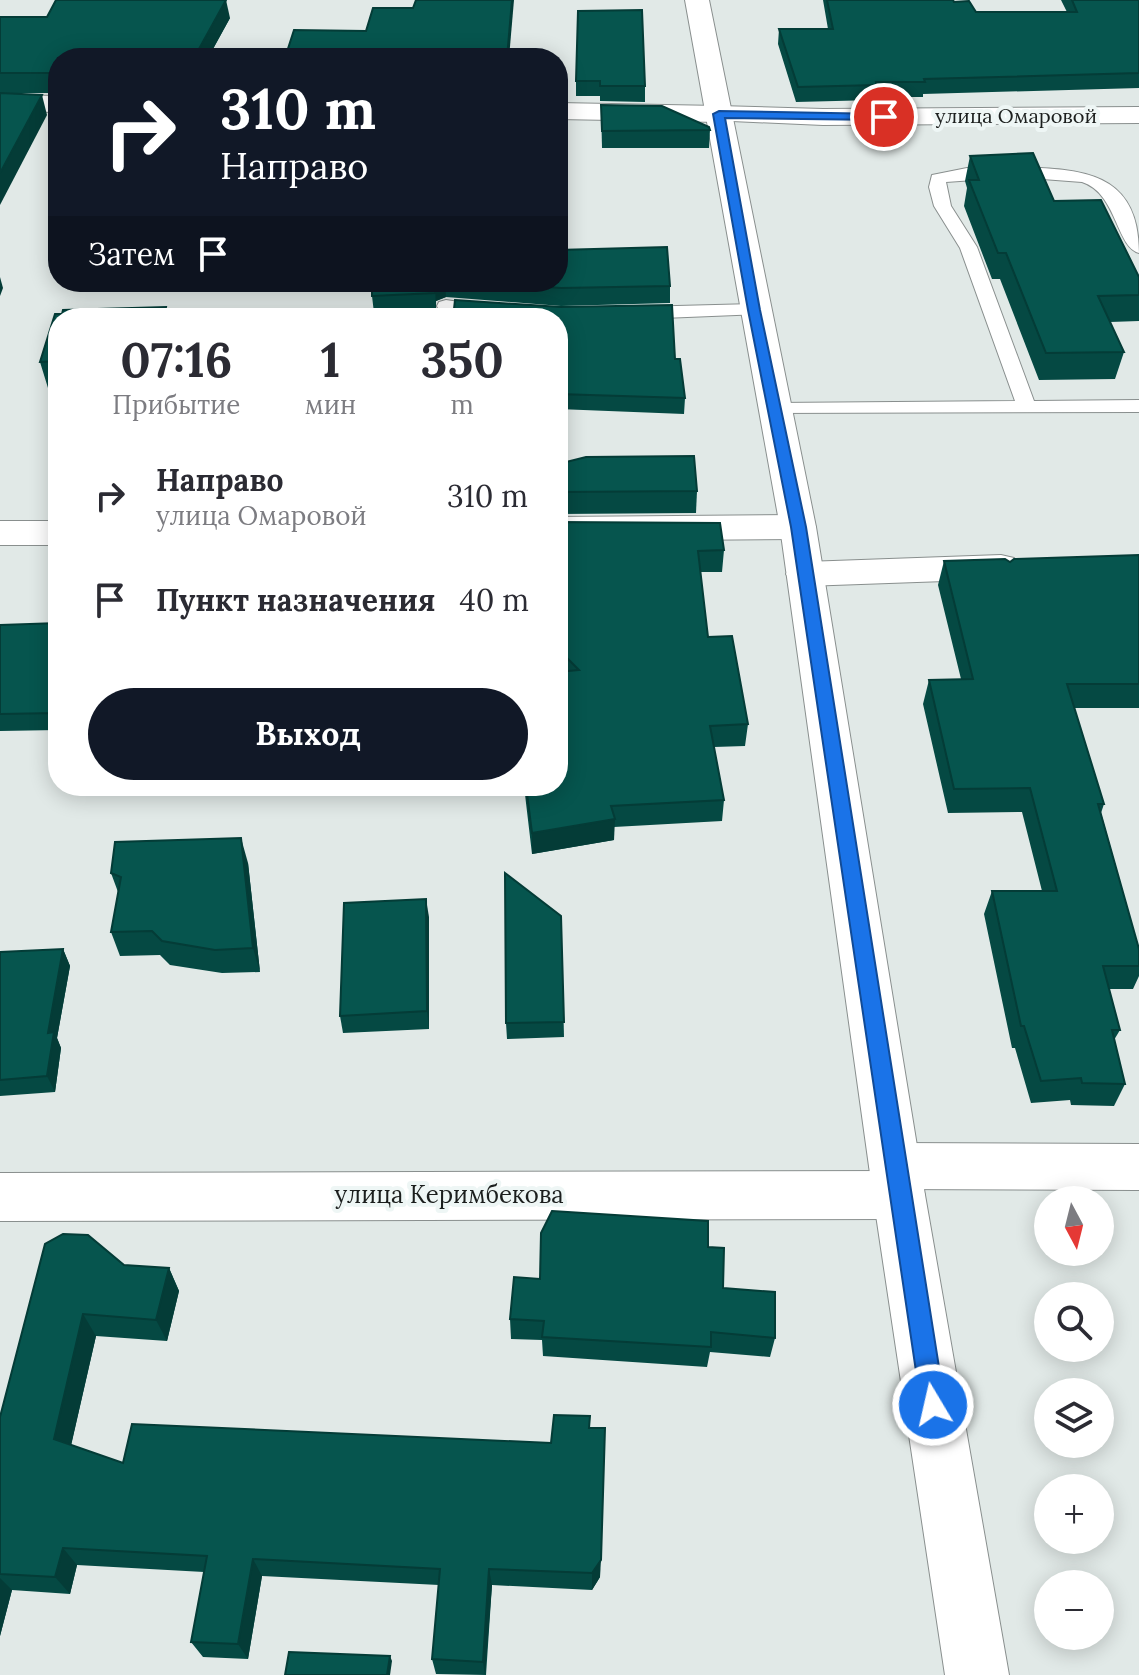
<!DOCTYPE html>
<html lang="ru">
<head>
<meta charset="utf-8">
<style>
  body { margin:0; font-family:Lora,serif; background:#f2f2f3; color:#2b2b33; height:100vh; display:flex; flex-direction:column; font-size:30px; white-space:nowrap }
  * { box-sizing:border-box; margin:0 }
  p { font-size:26px; color:#7c7c81 }
  .icon { flex:none; width:44px; height:44px; fill:none; stroke:currentColor; stroke-width:2; stroke-linecap:round; stroke-linejoin:round }
  .map { position:relative; flex:1; overflow:hidden }
  .drawer { position:absolute; left:48px; top:308px; width:520px; height:488px; display:flex; flex-direction:column; background:#fff; border-radius:32px; box-shadow:0 4px 20px #0003 }
  .drawer>* { flex:none }
  .top-card { position:absolute; left:48px; top:48px; width:520px; height:244px; border-radius:32px; box-shadow:0 4px 20px #0003; background:#111827; color:#fff; overflow:hidden }
  .needle { width:52px; rotate:173deg }
  .controls { position:absolute; left:1034px; top:1186px; display:grid; gap:16px }
  .controls a { display:grid; place-items:center; width:80px; height:80px; border-radius:50%; background:#fff; box-shadow:0 4px 20px #0003; font-size:40px }
  .pin { position:absolute; display:grid; place-items:center; width:68px; height:68px; color:#fff; margin:-34px; border:4px solid #fff; border-radius:50%; box-shadow:0 2px 8px #0007 }
  .me { position:absolute; width:88px; margin:-44px; rotate:351deg; stroke-linejoin:round; filter:drop-shadow(0 0 6px #0008) }
  .turn { display:flex; align-items:center; gap:28px; height:168px; padding:0 40px; font-size:36px }
  .turn .icon { width:104px; height:104px; stroke-width:2.5 }
  .turn b { display:block; font-size:56px; line-height:68px }
  .then { display:flex; align-items:center; height:76px; padding:0 40px; background:#0003; gap:16px; font-size:30px }
  .eta { display:flex; justify-content:space-evenly; align-items:center; height:136px; text-align:center }
  .eta b { font-size:48px; font-weight:700; line-height:56px }
  .primary-button { display:flex; gap:16px; margin-top:auto; padding:16px 40px }
  .primary-button a { flex:1; height:92px; border-radius:48px; background:#111827; color:#fff; font-size:32px; font-weight:700; line-height:92px; text-align:center }
  ul { padding:0; list-style:none }
  li { display:flex; align-items:center; gap:24px; height:104px; padding:0 40px }
  li div { flex:1 }
  li b { display:block; font-size:30px }
  li em { font-style:normal }
  .map>svg:first-child { display:block }
</style>
</head>
<body>
<div class="map">
<svg width="1139" height="1675" viewBox="0 0 1139 1675">
  <rect width="100%" height="100%" fill="#e1e9e7"/>
  <g fill="none" stroke-linecap="round" stroke-linejoin="round">
    <g stroke="#898f8e" stroke-width="2">
      <g id="lane">
        <path d="M1016,167C1081,169 1139,171 1139,253C1116,247 1117,193 1082,182L1016,177L946,182L951,206L977,247L1034,401L1139,400V412L769,413L766,409L769,405L776,403L1015,401L960,248L934,206L929,187L932,175L967,168Z"/>
        <polygon points="446,300 486,306 495,312 486,318 439,310 437,306 439,302"/>
        <polygon points="754,304 763,310 761,314 638,319 629,313 638,307"/>
      </g>
    </g>
    <g stroke="#898f8e" stroke-width="2">
      <g id="street">
        <polygon points="0,95 58,96 58,112 0,111"/>
        <polygon points="558,103 719,106 728,108 732,114 728,120 719,122 558,119"/>
        <polygon points="798,515 811,519 816,527 811,535 798,539 558,541 558,517"/>
        <rect x="0" y="521" width="58" height="24"/>
        <polygon points="1001,555 1014,558 1020,567 1014,576 1001,579 805,586 792,583 786,574 792,565 805,562"/>
        <polygon points="895,1143 1139,1144 1139,1190 895,1189 877,1183 869,1166 877,1149"/>
      </g>
    </g>
    <g stroke="#898f8e" stroke-width="2">
      <g id="secondary">
        <polygon points="719,106 823,109 1139,107 1139,123 823,125 710,120 706,114 710,108"/>
        <polygon points="899,1171 918,1178 925,1195 918,1212 899,1219 0,1221 0,1173"/>
      </g>
    </g>
    <g stroke="#898f8e" stroke-width="2">
      <polygon id="highway" points="685,0 709,0 816,527 925,1195 1009,1675 945,1675 873,1195 780,527"/>
    </g>
    <use href="#lane" fill="#fff" fill-rule="evenodd"/>
    <use href="#street" fill="#fff" fill-rule="evenodd"/>
    <use href="#secondary" fill="#fff" fill-rule="evenodd"/>
    <use href="#highway" fill="#fff" fill-rule="evenodd"/>
  </g>
  <g fill="#054943">
    <polygon points="823,0 953,0 954,2 976,12 1067,12 1061,0 1139,0 1139,88 923,94 923,97 875,97 875,100 796,102 778,44 779,29 828,29"/>
    <polygon points="642,10 645,86 645,102 600,101 600,96 576,96 576,81"/>
    <polygon points="0,17 230,18 208,58 58,58 58,93 0,93"/>
    <polygon points="601,105 710,130 709,148 602,148"/>
    <polygon points="970,156 1054,201 1139,277 1139,321 1110,322 1124,352 1115,379 1039,380 1000,279 992,279 964,206 967,188 965,181"/>
    <polygon points="372,282 558,282 670,286 670,303 561,306 446,297 436,301 436,311 374,313 372,296"/>
    <polygon points="166,307 167,312 176,311 177,318 58,318 58,388 48,388 40,362 55,314 62,314 63,310"/>
    <polygon points="558,318 675,359 685,398 684,414 558,409"/>
    <polygon points="558,464 697,491 696,513 558,514"/>
    <polygon points="558,522 724,550 722,572 700,572 708,637 748,724 745,746 714,747 724,800 722,821 614,827 614,840 532,854 524,786 558,786 559,672 558,671"/>
    <polygon points="1139,555 1139,708 1074,708 1104,804 1101,813 1139,949 1139,976 1133,989 1109,989 1120,1030 1114,1040 1125,1084 1114,1106 1071,1105 1070,1100 1031,1103 1015,1048 1012,1048 984,914 992,891 1042,891 1022,812 948,813 923,704 929,680 961,679 938,585 944,561 1010,562"/>
    <polygon points="58,623 58,730 0,731 0,625"/>
    <polygon points="248,863 260,972 222,973 170,965 160,955 120,956 111,932 118,892 111,873"/>
    <polygon points="561,916 564,1037 507,1039 506,1023"/>
    <polygon points="429,917 429,1029 343,1033 340,1016"/>
    <polygon points="63,949 70,966 57,1038 61,1048 55,1092 0,1096 0,952"/>
    <polygon points="45,1244 124,1265 169,1268 179,1291 167,1341 96,1336 71,1445 123,1463 551,1443 590,1428 600,1577 592,1590 492,1585 486,1675 436,1674 432,1659 439,1585 262,1576 248,1659 203,1657 191,1642 204,1572 77,1565 70,1594 12,1590 0,1636 0,1417"/>
    <polygon points="708,1247 723,1288 775,1338 770,1357 710,1352 707,1367 543,1356 542,1340 511,1339 510,1319 540,1279"/>
  </g>
  <g fill="#043c37">
    <polygon points="226,0 230,18 208,58 194,58"/>
    <polygon points="512,0 514,0 509,58 507,58"/>
    <polygon points="58,66 58,90 54,73"/>
    <polygon points="42,95 47,115 0,205 0,173"/>
    <polygon points="0,277 3,288 0,296"/>
    <polygon points="438,282 445,282 446,297 436,301 436,311 435,283"/>
    <polygon points="615,819 614,840 532,854 532,833"/>
    <polygon points="241,838 248,863 260,972 253,948"/>
    <polygon points="426,899 429,917 429,1029 427,1011"/>
    <polygon points="63,949 70,966 57,1038 61,1048 55,1092 47,1076 48,1033"/>
    <polygon points="169,1268 179,1291 167,1341 156,1320"/>
    <polygon points="83,1314 96,1336 68,1459 54,1439"/>
    <polygon points="63,1548 77,1565 70,1594 55,1577"/>
    <polygon points="253,1559 262,1576 248,1659 238,1644"/>
    <polygon points="601,1560 600,1577 592,1590 592,1573"/>
    <polygon points="489,1569 492,1585 485,1675 483,1662"/>
    <polygon points="0,1578 12,1590 0,1636"/>
    <polygon points="390,1656 392,1661 390,1675 387,1675"/>
  </g>
  <g fill="#06554e" stroke="#043c37" stroke-width="2">
    <polygon points="56,0 226,0 194,58 58,58 58,66 54,73 0,73 0,17 47,17"/>
    <polygon points="416,0 512,0 507,58 285,58 294,30 366,31 373,8 413,8"/>
    <polygon points="827,0 953,0 954,2 969,1 976,12 1077,12 1072,0 1139,0 1139,73 924,79 925,82 876,82 877,85 798,87 779,29 833,29"/>
    <polygon points="642,10 645,86 600,86 600,81 576,81 578,11"/>
    <polygon points="0,93 42,95 0,173"/>
    <polygon points="601,105 662,106 709,127 710,130 602,131"/>
    <polygon points="1033,153 1054,201 1101,200 1139,277 1139,295 1098,296 1124,352 1046,353 1006,253 998,253 969,180 979,180 970,156"/>
    <polygon points="667,247 670,286 561,288 478,282 558,282 558,250"/>
    <polygon points="372,282 438,282 435,283 435,293 372,296"/>
    <polygon points="455,300 561,307 672,305 675,359 680,359 685,398 558,394 558,318 453,318"/>
    <polygon points="166,307 165,312 176,311 174,318 58,318 58,361 40,362 55,314 62,314 63,310"/>
    <polygon points="694,456 697,491 558,492 558,464 586,457"/>
    <polygon points="558,522 720,523 724,550 698,551 708,637 732,636 748,724 710,726 724,800 611,806 615,819 532,833 526,786 558,786 558,672 579,670 558,649"/>
    <polygon points="1139,555 1139,684 1067,684 1104,804 1098,804 1139,949 1139,966 1103,966 1120,1030 1112,1030 1125,1084 1082,1083 1081,1078 1041,1081 1024,1026 1021,1026 992,891 1057,891 1030,788 954,789 929,680 973,679 944,561 1005,559 1010,562 1014,559"/>
    <polygon points="58,623 58,713 0,714 0,625"/>
    <polygon points="241,838 253,948 215,950 162,941 152,931 111,932 121,877 111,873 115,842"/>
    <polygon points="505,873 561,916 564,1022 506,1023"/>
    <polygon points="426,899 427,1011 340,1016 344,903"/>
    <polygon points="63,949 48,1033 54,1032 47,1076 0,1080 0,952"/>
    <polygon points="552,1211 708,1221 708,1247 724,1248 723,1288 775,1292 775,1338 711,1332 711,1347 542,1337 544,1321 510,1319 514,1277 540,1279 541,1233"/>
    <polygon points="63,1234 88,1235 124,1265 169,1268 156,1320 83,1314 54,1439 123,1463 132,1424 551,1443 554,1415 590,1416 589,1428 605,1428 601,1560 592,1573 489,1569 483,1662 432,1659 440,1569 253,1559 238,1644 191,1642 207,1556 63,1548 55,1577 0,1574 0,1417 45,1244"/>
    <polygon points="289,1652 390,1656 387,1675 285,1675"/>
  </g>
  <polygon fill="#1a73e8" stroke="#114b97" stroke-width="2" points="719,111 884,114 889,117 884,120 725,118 760,310 806,527 945,1405 941,1413 933,1417 924,1413 921,1405 791,527 748,310 713,114"/>
  <g text-anchor="middle" stroke-width="8" stroke-linejoin="round" paint-order="stroke">
    <g font-size="20" fill="#1b1e1d" stroke="#eef6f5">
      <text x="1016" y="123">улица Омаровой</text>
    </g>
    <g font-size="24" fill="#1b1e1d" stroke="#eef6f5">
      <text x="449" y="1203">улица Керимбекова</text>
    </g>
  </g>
</svg>
<div class="controls">
<a><svg class="needle" viewBox="-14 -14 28 28"><path d="M0-13l5 13h-10z" fill="#e53935"/><path d="M0 13l5-13h-10z" fill="#7c7c81"/></svg></a>
<a><svg class="icon" aria-label="search" viewBox="0 0 24 24"><circle cx="10" cy="10" r="6"/><path d="M15 15l6 6"/></svg></a>
<a><svg class="icon" aria-label="layers" viewBox="0 0 24 24"><path d="M12 4l9 5-9 5-9-5zM3 14l9 5 9-5"/></svg></a>
<a>+</a>
<a>−</a>
</div>
<div class="pin" style="left:884px;top:117px;background:#d93025"><svg class="icon" aria-label="arrive" viewBox="0 0 24 24"><path d="M6 21V4h12l-3 4 3 4H6"/></svg></div>
<svg class="me" style="left:933px;top:1405px" viewBox="-20 -20 40 40"><circle r="17" fill="#1a73e8" stroke="#fff" stroke-width="3"/><path d="M0-11L8 9 0 5-8 9z" fill="#fff"/></svg>
<div class="top-card">
<div class="turn"><svg class="icon" aria-label="right" viewBox="0 0 24 24"><path d="M7 20v-9h11M14 6l5 5-5 5"/></svg><div><b>310 m</b>Направо</div></div>
<div class="then">Затем<svg class="icon" aria-label="arrive" viewBox="0 0 24 24"><path d="M6 21V4h12l-3 4 3 4H6"/></svg></div>
</div>
<section class="drawer">
<div class="eta">
<div><b>07:16</b><p>Прибытие</p></div>
<div><b>1</b><p>мин</p></div>
<div><b>350</b><p>m</p></div>
</div>
<ul>
<li><svg class="icon" aria-label="right" viewBox="0 0 24 24"><path d="M7 20v-9h11M14 6l5 5-5 5"/></svg><div><b>Направо</b><p>улица Омаровой</p></div><em>310 m</em></li>
<li><svg class="icon" aria-label="arrive" viewBox="0 0 24 24"><path d="M6 21V4h12l-3 4 3 4H6"/></svg><div><b>Пункт назначения</b></div><em>40 m</em></li>
</ul>
<div class="primary-button"><a>Выход</a></div>
</section>
</div>
</body>
</html>
